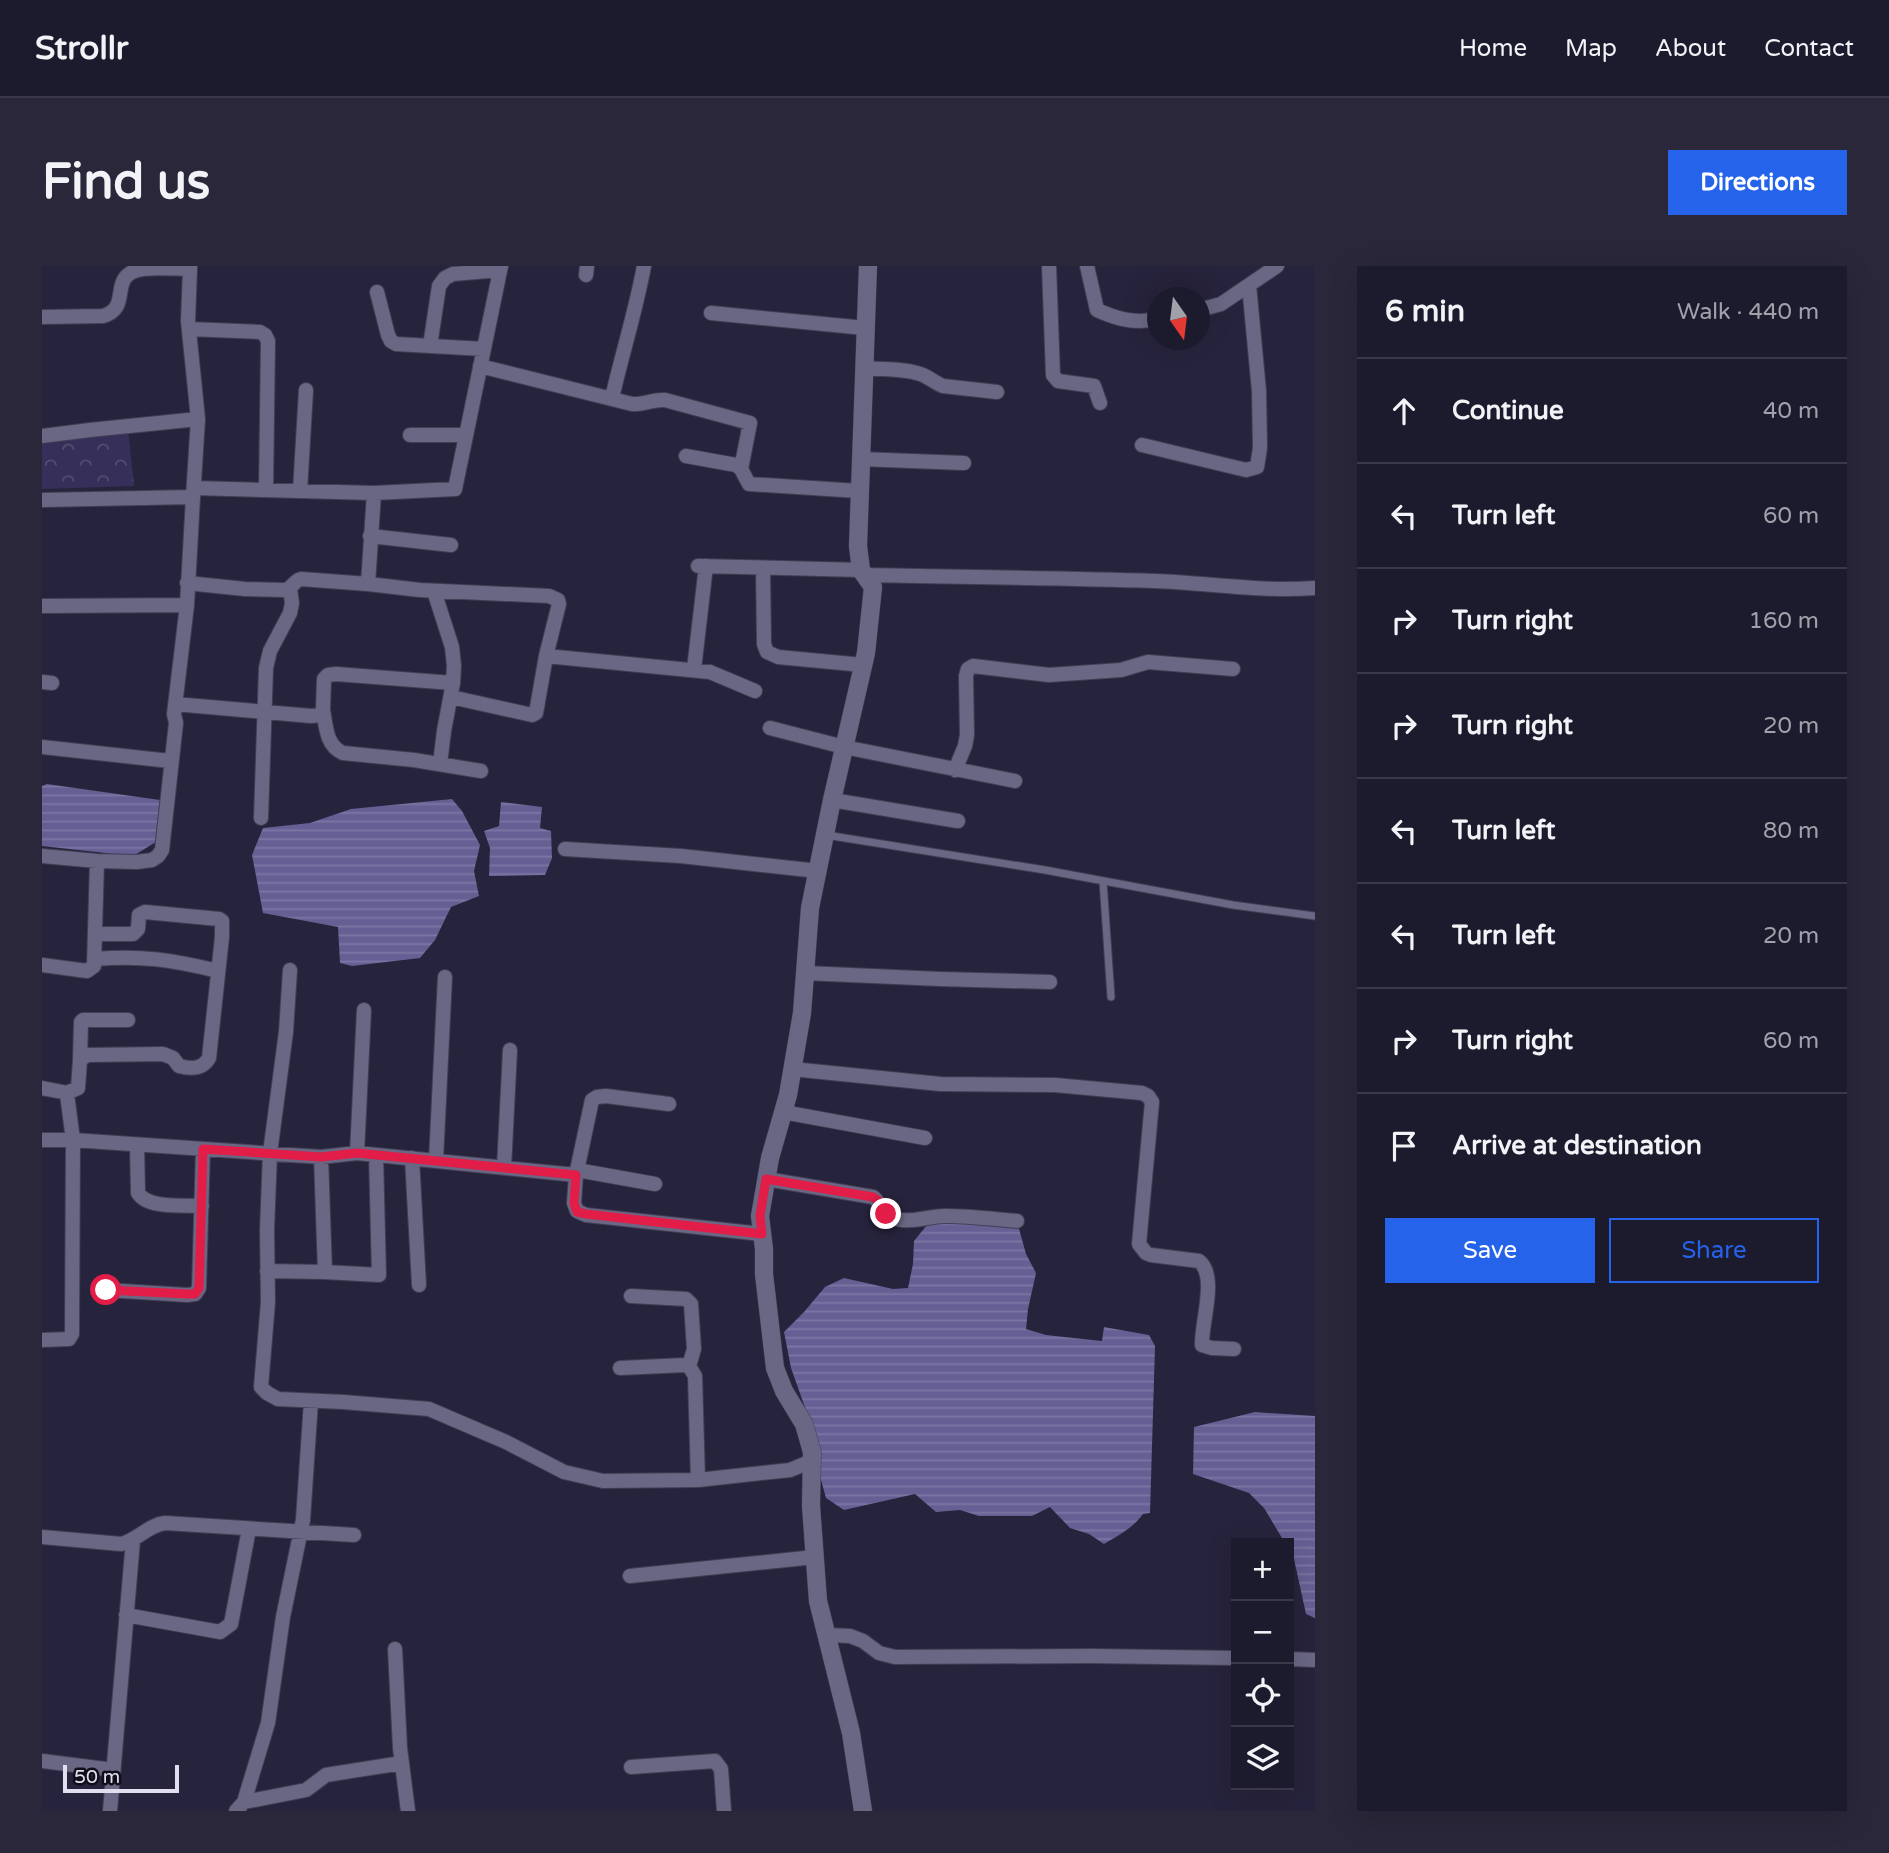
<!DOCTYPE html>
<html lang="en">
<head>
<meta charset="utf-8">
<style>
  body { margin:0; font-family:"Varela Round",sans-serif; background:#292739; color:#f1f3f6 }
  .controls { position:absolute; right:21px; bottom:21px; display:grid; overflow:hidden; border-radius:0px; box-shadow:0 7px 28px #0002 }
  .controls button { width:63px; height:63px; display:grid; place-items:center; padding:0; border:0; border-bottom:2px solid #3a3849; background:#1c1a2d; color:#f1f3f6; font:35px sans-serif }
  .compass { position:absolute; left:1105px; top:21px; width:63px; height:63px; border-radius:50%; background:#1c1a2d; box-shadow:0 7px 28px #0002; rotate:166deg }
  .scale { position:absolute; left:21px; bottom:18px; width:116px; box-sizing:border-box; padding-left:7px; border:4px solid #e0deef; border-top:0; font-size:19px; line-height:24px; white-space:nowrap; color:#e0deef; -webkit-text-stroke:5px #0f0e19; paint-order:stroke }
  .stop { position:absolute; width:21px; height:21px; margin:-16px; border:5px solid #e11d48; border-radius:50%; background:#fff }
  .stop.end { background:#e11d48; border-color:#fff; box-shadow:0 2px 7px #0008 }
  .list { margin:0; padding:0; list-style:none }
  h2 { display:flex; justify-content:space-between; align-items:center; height:91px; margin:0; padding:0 28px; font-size:30px }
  h2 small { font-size:23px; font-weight:400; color:#a0a1aa }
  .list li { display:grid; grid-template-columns:46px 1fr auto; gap:21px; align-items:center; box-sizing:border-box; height:105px; padding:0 28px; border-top:2px solid #3a3849 }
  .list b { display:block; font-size:26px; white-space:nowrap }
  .list em { font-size:23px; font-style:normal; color:#a0a1aa }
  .actions { display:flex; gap:14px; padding:21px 28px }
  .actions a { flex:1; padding:16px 0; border:2px solid #2563eb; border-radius:0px; text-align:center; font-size:24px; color:#2563eb }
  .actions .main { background:#2563eb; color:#fff }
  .icon { flex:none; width:38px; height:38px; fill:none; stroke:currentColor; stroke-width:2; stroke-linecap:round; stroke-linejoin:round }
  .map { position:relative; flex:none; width:1273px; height:1545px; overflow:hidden; border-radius:0px }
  header { display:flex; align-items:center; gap:42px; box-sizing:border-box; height:98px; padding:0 35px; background:#1c1a2d; border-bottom:2px solid #3a3849 }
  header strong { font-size:33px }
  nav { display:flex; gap:38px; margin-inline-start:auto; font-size:24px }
  .intro { display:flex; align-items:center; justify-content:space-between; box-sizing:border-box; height:168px; padding:0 42px }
  h1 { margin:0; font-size:49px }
  .button { padding:18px 32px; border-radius:0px; background:#2563eb; color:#fff; font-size:24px; font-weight:700 }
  main { display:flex; gap:42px; padding:0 42px }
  aside { flex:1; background:#1c1a2d; border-radius:0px; box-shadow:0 7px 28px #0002 }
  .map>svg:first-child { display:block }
  .forest { fill:url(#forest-crowns) }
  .water { fill:url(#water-rules) }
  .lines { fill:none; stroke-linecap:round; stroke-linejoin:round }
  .service-casing { stroke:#423e53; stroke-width:9 }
  .minor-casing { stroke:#423e53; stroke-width:16 }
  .tertiary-casing { stroke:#423e53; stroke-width:19 }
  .service { stroke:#6a6784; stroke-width:7 }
  .minor { stroke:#6a6784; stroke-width:14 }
  .tertiary { stroke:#6a6784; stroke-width:18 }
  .route { stroke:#e11d48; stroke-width:9 }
</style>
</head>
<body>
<header>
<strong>Strollr</strong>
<nav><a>Home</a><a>Map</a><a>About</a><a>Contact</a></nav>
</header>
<div class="intro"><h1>Find us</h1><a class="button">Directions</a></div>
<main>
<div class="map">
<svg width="1273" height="1545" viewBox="0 0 1273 1545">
  <defs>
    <pattern id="forest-crowns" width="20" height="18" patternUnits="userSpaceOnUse" patternTransform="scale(1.75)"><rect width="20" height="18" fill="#362f59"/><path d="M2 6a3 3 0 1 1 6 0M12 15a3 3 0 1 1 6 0" fill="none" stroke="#534d71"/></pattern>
    <pattern id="water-rules" width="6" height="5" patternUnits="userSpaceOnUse" patternTransform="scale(1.75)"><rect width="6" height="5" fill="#665f94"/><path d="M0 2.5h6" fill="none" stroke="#7c76a3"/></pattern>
  </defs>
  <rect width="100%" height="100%" fill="#26233c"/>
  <path class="forest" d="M86,163L92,220L0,223V176Z"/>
  <path class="water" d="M5,518L118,534L119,542L114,576L91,590L0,580V520Z
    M410,533L420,545L438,579L432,605L437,630L409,641L393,674L378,692L310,700L298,697L296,661L221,647L210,589L221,562L268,557L309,543Z
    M459,536L500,541L498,562L509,565L510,592L503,609L447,610L448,582L442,565L457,560Z
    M900,953L976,959L984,988L994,1007L986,1043L984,1063L1004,1069L1060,1075L1062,1061L1107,1069L1113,1080L1108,1247L1101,1248C1091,1262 1077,1269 1062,1278L1047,1268L1028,1262L1008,1241L990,1250H937L918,1244L894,1246L873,1228L802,1244L784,1232L773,1192L771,1164L749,1102L742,1066L762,1046L783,1021L802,1012L851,1023L866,1022L871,998L872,975L885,959Z
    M1213,1146L1273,1150V1352L1264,1348L1252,1293L1247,1284V1277H1243L1222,1242L1207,1227L1151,1208L1152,1161Z"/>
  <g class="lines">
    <defs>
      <path id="service" d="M784,569L1003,604L1191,639L1273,650
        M1061,615L1069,731"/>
      <path id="minor" d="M1007,0L1011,109L1016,115L1052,120L1058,137
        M1045,0L1055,44C1075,53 1093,58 1115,53
        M148,3L146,55L156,153L151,231
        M544,9L545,0
        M335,26L346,69L349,75L354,78L442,83
        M1157,44L1179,38L1235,0
        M669,47L823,62
        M0,51L61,50C89,42 68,14 93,5C104,0 134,3 148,3V0
        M147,63L218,66L223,69L226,75L224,224
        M388,80L397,20L403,12L411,8L458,4
        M438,100L590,138C602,139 611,133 623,134L708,157L699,203
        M822,102C840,104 863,102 881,109C888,112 893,117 901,120L955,126
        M570,132C580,88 594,44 602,0
        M368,169H424
        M0,170L48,164L156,153
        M1100,179L1204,204L1215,201L1218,182L1217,125L1207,19
        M644,190L694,199L699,203L707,218L817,225
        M818,193L922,197
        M152,222L332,227
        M258,225L264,124
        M0,234L151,231L145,339L132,448L134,457L120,584L116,590L110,594L95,596L55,595L0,590
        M328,270L409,279
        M656,300L819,304
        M721,302L722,378L725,386L736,391L821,399
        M823,309C920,311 1016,312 1113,315C1166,317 1220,326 1273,322
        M145,317L203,323L242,324C250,324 251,315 259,313L326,318
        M392,325L410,381L412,400L411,417L402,465L398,498
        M0,340L145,339
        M504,390L668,406L713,425
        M652,403L664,300
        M0,416L10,417
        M409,431L490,449L494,447L504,390L517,338L516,334L507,330L378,324L326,318L332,227L413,223L459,0
        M133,438L269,450L278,449L281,444L282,413L286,409L294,408L411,417
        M281,444C284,460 284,480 301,487L372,494L439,505
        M728,462L802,481L973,515
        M0,481L128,495
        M913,504L923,480L925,469L924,410L926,403L931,400L1007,409L1079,404L1106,396L1191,403
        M790,534L916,555
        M219,552L224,402L228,385L248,347L250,337L248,323
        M523,583L639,590L776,605
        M53,693C99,689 131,694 176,705
        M0,699L45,705L52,700L55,595
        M248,704L244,766L228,887L225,964L226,1036L219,1121L225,1127L236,1133L301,1136L387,1143L464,1176L522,1206L561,1215L656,1214L748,1204L770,1195
        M763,707L898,713L1008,716
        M38,794L39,756L41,754H86
        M750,803L898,818L1013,819L1100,827L1106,830L1110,836L1097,978L1104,987L1109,989L1157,995C1176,1010 1159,1057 1160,1079L1170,1082L1192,1083
        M0,822L26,827
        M741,846L883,872
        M0,874H31L279,891L315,887L534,909L532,937L535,945L544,949L720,968
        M95,879L96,927C106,943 142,939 160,940
        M315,887L322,744
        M279,891L283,1006L337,1009L334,889
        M370,892L377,1019
        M394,894L403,711
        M462,902L468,784
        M535,904L613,918
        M534,909L550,834L555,831L564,830L627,838
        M724,913L831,931C838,936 841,948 849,951C867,959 885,950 903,950C927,950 951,953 975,955
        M225,1005L283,1006
        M64,1024L145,1029L153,1028L157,1022L161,883
        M589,1030L644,1033L649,1038L652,1083L647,1100
        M0,1074L27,1073L30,1068L31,874L25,828L27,826L36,822L38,794L45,789L121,788L131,792L137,800C148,803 160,804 167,792L180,671V655L177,653L103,646L97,649L96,663L91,668H53
        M578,1102L643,1099L647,1100L653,1110L656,1214
        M0,1271L79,1278C96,1274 106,1259 123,1257L312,1269
        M588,1310L773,1291
        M84,1349L178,1366L189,1358L207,1263
        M784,1369L808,1370L821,1375L837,1387L853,1391L1048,1390L1194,1392
        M353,1383L358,1482L366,1545
        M1247,1393L1273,1394
        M0,1495L71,1504
        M589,1501L673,1495L679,1503L682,1545
        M202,1536L264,1524L284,1509L360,1497
        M68,1545L91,1274
        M194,1545L202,1536L226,1457L241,1351L261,1254L269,1135"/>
      <path id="tertiary" d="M821,1545L809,1467L776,1335L769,1240L770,1186L762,1158L742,1125L733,1102L722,1008V983L718,950L728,892L746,829L760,747L768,642L790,534L824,387L831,321L819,304L816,280L826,0"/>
    </defs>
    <use href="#service" class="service-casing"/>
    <use href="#minor" class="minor-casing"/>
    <use href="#tertiary" class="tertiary-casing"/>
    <use href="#service" class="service"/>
    <use href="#minor" class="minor"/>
    <use href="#tertiary" class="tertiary"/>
  </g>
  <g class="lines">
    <path class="route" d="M64,1024L145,1028H153L157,1022L161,883L279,891L315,887L534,909L532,937L535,946L544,948L720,968L718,950L724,913L831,931L837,935L844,948"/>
  </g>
</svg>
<div class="controls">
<button>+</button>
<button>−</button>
<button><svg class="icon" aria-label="locate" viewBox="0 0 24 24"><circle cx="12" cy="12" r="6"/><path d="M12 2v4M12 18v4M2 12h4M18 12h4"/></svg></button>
<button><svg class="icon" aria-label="layers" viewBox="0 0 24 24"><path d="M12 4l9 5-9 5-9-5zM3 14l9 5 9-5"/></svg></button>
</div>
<svg class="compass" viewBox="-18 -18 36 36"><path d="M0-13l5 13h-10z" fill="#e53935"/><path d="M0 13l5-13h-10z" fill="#a0a1aa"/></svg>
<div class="scale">50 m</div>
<div class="stop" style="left:64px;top:1024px"></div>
<div class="stop end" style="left:844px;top:948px"></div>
</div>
<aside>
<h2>6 min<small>Walk · 440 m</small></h2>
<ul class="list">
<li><svg class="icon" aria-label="ahead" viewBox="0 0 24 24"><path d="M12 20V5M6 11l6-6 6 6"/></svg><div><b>Continue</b></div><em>40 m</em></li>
<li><svg class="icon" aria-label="left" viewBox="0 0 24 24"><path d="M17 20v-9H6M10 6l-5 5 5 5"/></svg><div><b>Turn left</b></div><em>60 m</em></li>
<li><svg class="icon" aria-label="right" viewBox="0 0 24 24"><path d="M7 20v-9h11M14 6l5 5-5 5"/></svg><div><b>Turn right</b></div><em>160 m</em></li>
<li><svg class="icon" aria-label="right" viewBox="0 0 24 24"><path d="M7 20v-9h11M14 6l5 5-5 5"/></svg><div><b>Turn right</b></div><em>20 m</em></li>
<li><svg class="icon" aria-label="left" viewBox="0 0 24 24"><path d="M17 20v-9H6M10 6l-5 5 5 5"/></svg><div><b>Turn left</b></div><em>80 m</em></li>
<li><svg class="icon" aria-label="left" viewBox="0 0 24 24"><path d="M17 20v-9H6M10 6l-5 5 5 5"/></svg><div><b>Turn left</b></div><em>20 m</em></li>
<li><svg class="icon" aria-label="right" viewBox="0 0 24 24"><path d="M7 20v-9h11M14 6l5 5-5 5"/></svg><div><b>Turn right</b></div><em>60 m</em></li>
<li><svg class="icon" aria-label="arrive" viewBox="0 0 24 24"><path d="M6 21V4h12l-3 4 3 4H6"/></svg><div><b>Arrive at destination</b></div></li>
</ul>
<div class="actions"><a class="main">Save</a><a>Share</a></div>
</aside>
</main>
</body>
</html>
